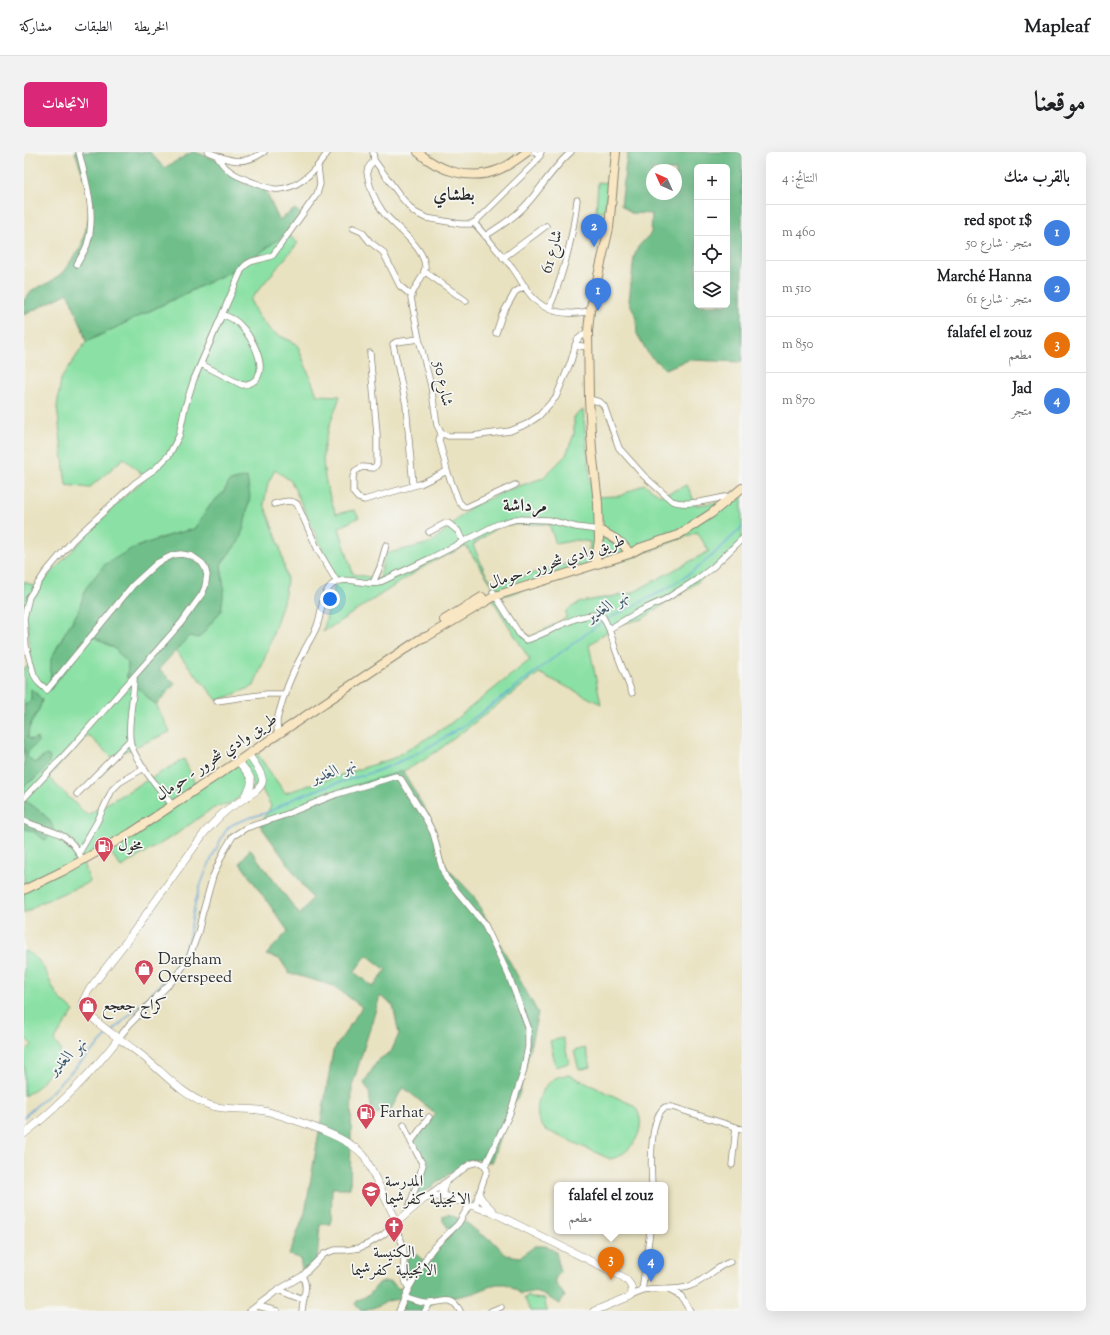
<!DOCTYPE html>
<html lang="ar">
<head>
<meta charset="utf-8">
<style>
  body { margin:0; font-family:"Sorts Mill Goudy",Amiri,serif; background:#f2f2f2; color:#202124; direction:rtl }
  .controls { position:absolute; right:12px; top:12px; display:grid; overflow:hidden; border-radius:6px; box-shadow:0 4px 16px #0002 }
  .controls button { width:36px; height:36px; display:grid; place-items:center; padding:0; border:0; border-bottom:1px solid #e0e0e0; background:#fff; color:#202124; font:20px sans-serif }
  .compass { position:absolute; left:622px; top:12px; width:36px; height:36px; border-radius:50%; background:#fff; box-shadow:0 4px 16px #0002; rotate:315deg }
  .you { position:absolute; left:306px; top:447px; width:14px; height:14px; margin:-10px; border:3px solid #fff; border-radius:50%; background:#1a73e8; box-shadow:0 0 0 6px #1a73e833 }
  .badge { display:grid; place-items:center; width:26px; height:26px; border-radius:50%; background:#db2777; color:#fff; font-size:13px; font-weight:700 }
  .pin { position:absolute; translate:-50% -33px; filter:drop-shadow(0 1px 2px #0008) }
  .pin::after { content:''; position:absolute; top:21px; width:14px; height:12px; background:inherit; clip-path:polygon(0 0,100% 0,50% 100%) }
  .popup { position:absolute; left:530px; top:1030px; width:114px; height:52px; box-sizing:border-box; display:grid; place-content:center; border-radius:6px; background:#fff; filter:drop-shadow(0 1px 3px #0005); font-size:13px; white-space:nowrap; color:#757577 }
  .popup b { font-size:15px; color:#202124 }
  .popup::after { content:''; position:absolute; left:50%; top:100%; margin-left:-8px; border:8px solid transparent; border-top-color:#fff }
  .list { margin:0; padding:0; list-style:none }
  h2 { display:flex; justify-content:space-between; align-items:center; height:52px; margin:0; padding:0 16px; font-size:17px }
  h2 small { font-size:13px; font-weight:400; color:#757577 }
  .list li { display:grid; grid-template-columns:26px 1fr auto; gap:12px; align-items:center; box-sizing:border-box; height:56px; padding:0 16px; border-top:1px solid #e0e0e0 }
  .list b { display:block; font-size:15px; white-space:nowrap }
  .list p { margin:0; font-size:13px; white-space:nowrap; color:#757577 }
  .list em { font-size:13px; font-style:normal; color:#757577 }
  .icon { flex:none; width:22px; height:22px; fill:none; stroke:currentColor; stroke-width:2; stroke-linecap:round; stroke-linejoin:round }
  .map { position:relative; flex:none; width:718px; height:1159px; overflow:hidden; direction:ltr; border-radius:6px }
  header { display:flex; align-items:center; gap:24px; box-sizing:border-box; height:56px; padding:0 20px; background:#fff; border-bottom:1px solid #e0e0e0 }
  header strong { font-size:19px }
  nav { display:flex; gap:22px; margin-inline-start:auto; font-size:14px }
  .intro { display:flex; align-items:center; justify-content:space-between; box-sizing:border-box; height:96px; padding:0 24px }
  h1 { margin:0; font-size:28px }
  .button { padding:10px 18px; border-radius:6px; background:#db2777; color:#fff; font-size:14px; font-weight:700 }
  main { display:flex; gap:24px; padding:0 24px }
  aside { flex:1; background:#fff; border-radius:6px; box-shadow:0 4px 16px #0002 }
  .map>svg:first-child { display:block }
  .green { fill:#8be1a5; stroke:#5b8668; fill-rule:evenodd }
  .forest { fill:#70bf8a; stroke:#4e755a; fill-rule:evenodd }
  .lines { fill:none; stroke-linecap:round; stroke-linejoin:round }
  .stream { stroke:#60a6d6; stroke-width:1.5 }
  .minor-casing { stroke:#8a8676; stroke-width:7 }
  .tertiary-casing { stroke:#8a8676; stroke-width:8 }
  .secondary-casing { stroke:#8a8676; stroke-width:10 }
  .minor { stroke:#fff; stroke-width:5.5 }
  .tertiary { stroke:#fff; stroke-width:7 }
  .secondary { stroke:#f9e7c3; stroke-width:8 }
  .labels { text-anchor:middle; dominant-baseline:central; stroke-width:3.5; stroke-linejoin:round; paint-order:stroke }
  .street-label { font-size:16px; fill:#2b2b2b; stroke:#f6f6f2 }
  .poi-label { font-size:16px; fill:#2b2b2b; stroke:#f6f6f2; text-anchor:start }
  .water-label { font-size:17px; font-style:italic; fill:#405c6f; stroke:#f6f6f2 }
  .quarter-label { font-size:18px; font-weight:bold; fill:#2b2b2b; stroke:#f6f6f2 }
</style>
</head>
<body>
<header>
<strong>Mapleaf</strong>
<nav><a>الخريطة</a><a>الطبقات</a><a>مشاركة</a></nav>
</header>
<div class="intro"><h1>موقعنا</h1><a class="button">الاتجاهات</a></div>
<main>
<aside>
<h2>بالقرب منك<small>النتائج: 4</small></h2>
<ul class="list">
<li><span class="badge" style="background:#3f7fe0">1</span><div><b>1$ red spot</b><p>متجر · شارع 50</p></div><em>460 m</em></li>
<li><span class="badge" style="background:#3f7fe0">2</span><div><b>Marché Hanna</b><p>متجر · شارع 61</p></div><em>510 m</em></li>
<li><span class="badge" style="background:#e8710a">3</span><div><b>falafel el zouz</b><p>مطعم</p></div><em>850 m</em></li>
<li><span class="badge" style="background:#3f7fe0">4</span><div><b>Jad</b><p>متجر</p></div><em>870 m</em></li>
</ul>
</aside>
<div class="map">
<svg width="718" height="1159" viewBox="0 0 718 1159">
  <rect width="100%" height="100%" fill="#f6f6f2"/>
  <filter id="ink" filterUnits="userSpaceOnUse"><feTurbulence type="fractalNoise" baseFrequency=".025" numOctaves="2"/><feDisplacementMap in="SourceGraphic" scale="8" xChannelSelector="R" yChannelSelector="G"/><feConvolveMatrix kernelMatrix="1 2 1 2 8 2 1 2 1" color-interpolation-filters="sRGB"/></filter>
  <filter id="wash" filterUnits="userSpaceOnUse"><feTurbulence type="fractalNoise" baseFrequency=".012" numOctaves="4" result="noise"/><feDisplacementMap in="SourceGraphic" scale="16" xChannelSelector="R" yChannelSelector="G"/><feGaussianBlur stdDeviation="0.9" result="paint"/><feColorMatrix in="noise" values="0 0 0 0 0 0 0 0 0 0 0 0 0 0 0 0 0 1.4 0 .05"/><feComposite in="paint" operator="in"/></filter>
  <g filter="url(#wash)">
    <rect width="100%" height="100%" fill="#e9e2c1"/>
    <path class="green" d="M574,30L584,31L581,60H572Z
      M262,81L274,91L226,148L234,164L248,180L273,192L293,243L316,244C311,260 299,287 299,304C299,324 305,344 312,362L330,358L335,365L315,376L329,422L356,427L360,402L407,391L447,355L481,339L519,326L542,303L550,282V265L559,258L568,345L596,344L620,332L637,344L663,333L672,353L709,349L718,341V390L675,429L618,467L592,473L565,493L577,552L515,521L416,597L397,610L379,619L303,642L236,673L247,654L235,632L204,653L194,654L183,660L151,683L97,715L85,698L60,711L66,730L16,751L0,762V676L10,680L21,688L28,681L27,671L17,660L0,648V634L10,627L20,618L18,605L14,609L10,611L3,604L4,600L14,590L4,586C2,571 17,561 18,547L11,540L8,542L7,547L0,555V517L6,512L4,471L0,472V429L13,436L93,351L122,326L100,306L65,336L42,333L33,255L37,227L62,190L222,112ZM251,318L267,329L312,427L299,480L404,412L442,394L469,434L468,447L506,508L423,574L370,606L261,641L232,600L172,634L160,607L63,663L24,625L64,583L87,605L146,580L132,553L103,526L104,511L90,496L68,484L27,507L42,479L54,460L62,436L107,397L146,383L170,377L188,351L199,341L206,329L215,389L197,412L200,438L165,484L151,498L194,549L230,534L244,497L260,447L263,428L256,395L240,352L244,331ZM525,372L532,392L552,388L566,390L564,404L555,409L530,415L470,433L461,420L449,393L476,373ZM673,380L685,399L608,441L556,450L542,459V466L509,484L499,485L475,445L607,406Z
      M0,799C20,805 22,825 32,841C36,848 44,853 50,859L30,889L37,898L35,908L14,935L0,944V901L8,893L0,885Z
      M539,886L545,911L532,915L526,889Z
      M561,896L567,915L555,918L550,899Z
      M545,923L609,953C611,955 613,958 614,960C623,979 605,1004 586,1007L522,978C506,965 514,937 530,927C534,924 540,923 545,923Z
      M505,1144L507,1146L521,1147L522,1156L524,1159H507L500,1146Z"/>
    <path class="forest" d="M51,0H126L140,16L168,0H171L199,10L221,32L240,35L255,68L271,57L277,62L262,81L222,112L62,190L58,175L44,141L0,163V148L8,138L26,130L39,120L57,95L69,51Z
      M604,0H718V210L665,208L641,217L625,203L613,182L612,165L605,149L610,105L614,95L627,81L628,62L607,61L597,53C600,35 600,17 604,0ZM673,15H703V153H673ZM628,18H652V42H628Z
      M223,325L226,344L220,375L215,389L197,412L200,438L197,459L175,486L165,484L135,517L151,532L132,553L103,526L104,511L90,496L68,484L26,538L27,507L42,479L54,460L62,436L80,413L107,397L146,383L170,377L188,351L199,341L206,329Z
      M7,537L18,547C17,561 2,571 4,586L8,588L13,586L14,590L4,600L3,604L10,611L14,609L22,603L26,605C24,620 10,626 0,634V555L7,547Z
      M379,619L408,670L422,715L449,743L514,861L495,943L486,957L467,1011L455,1008H444L394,1045L393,1040L401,1014L388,991L412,962L379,935L366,959L348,963L345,939L340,931L354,908L367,900L375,882L369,853L356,844L328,934L326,1036H308L307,1072H296L293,1109L279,1124L276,1106L265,1103L281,1061L309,899L338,855L310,834L265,821L256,807L242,803L264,779L216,711L226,697L276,763L288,746L236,673L303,642ZM343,803L362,818L349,835L330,820Z
      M0,648C8,653 30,667 29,678C28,682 24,685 21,688L10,680L0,676Z
      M424,1062L442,1070L456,1082L469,1089L482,1103L496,1105L511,1094H522L532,1100L536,1120L531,1127L532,1132L541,1144L536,1152C520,1144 516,1137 497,1142L485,1133L481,1132H472L450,1141L427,1146H417L412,1147L401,1159H378L379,1152L377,1148C362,1145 351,1159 337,1159L331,1152L334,1148L345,1143L355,1131L360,1130H365L370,1132L374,1136L378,1137L383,1116V1106L392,1102L403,1112L407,1110C410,1098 421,1090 427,1080L419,1069V1064Z"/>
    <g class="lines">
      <path class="stream" d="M89,879C112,855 141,834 157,805C167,787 167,767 172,748C177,730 184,713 192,697C196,690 199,681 205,675C214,668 233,664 244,660C252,657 259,652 267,648C277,643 288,640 298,636C320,628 342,624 363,615C443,583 505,520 576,472C600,456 626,447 650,432C675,417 697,396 718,375
        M0,965L25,942L84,883"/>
    </g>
  </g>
  <g filter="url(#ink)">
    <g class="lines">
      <defs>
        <path id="minor" d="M184,0C205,9 219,14 240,0
          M349,0L350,8L377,45L390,60L402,66L437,72H447L452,69L510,12L514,6L517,0
          M510,0L516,4
          M193,4C200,18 212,24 226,29C234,32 242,36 250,37C274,39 292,18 304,0
          M350,8L344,16L343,20C345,34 351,49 359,60C370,74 402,96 401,116C400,126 389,135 387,146L395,187L407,234L413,273L417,281L424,284H448L486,279L503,272L515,264L532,245L547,209L553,188L564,179
          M450,71C463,85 475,101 488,115C494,123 499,133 505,141C520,161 543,164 566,159
          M329,76L338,80L346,90L359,100L376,134L388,144
          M461,84C474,76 488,67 499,56C516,39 528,16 547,0
          M479,106L522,74
          M53,112C56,106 61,99 63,93C73,62 62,30 55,0
          M400,119L442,149
          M525,157C539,123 549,85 553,48
          M472,181L478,163L491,140L501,134
          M551,193L564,195
          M346,201L353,282V312L350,316L338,315L331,319L329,325V340L334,346L340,348L396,332L423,319L415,288L417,281
          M177,212L218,233C252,230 230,187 217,174C212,168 206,165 199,163
          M565,247L576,250L580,254L595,296L620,324L648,349C664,355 689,347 706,344
          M423,319L435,350L440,355H443L491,333
          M389,333L382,253L369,192L372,190L395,187
          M250,352C258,350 267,347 273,352L294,398L313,430
          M405,380L420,372L424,371L434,379L439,390
          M349,431L356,415L362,393
          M469,440L496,483L502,488C521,484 561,455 579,465L585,477L592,499L608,541
          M585,477L618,458L640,448L672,428L689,415L718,387
          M110,526C110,546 104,567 106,587C107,606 137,638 149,654
          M193,549L243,542H262
          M254,582C253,576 252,570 254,564C259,545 269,519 279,501C283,492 289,484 293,474C298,461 297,441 309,432C322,423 339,433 354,431L405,407L472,373L492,367L525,368L552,375L575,378
          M53,642L106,588
          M0,646L47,596L157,471L178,442L181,435L183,423L181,416L178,411L168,404L157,402L149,403L133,411L109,433L23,538L15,531L10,523L2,494L0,466L5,445L21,421L49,388L111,331L131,317L145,303L155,284L161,255L170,227L218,117C225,106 238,109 249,103L293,42L296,32L294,15
          M0,669C24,680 42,677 56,703
          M55,701L73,670L88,638L96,630L120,616
          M94,887L105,873L151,826L165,806L174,781L178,763L189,724L200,699L209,684L222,676L258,664L313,642L372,624L377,627C387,644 401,663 409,681C414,696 415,712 422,726L461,773L484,822L504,875V895L499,921L486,961L461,1014
          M380,973L387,990
          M708,1013L712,975
          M628,1033C627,1015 625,966 641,955H648L718,977
          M402,1045L446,1012L454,1010L459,1012L463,1018L451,1054
          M383,1061L399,1013L387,990L405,965
          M369,1074C373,1080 377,1086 379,1094C382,1107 376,1124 385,1136
          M254,1138L279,1148
          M645,1138L657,1144L666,1159
          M618,1139L626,1079
          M607,1144C611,1142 615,1140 619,1139C634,1135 651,1140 666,1134C681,1129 691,1115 706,1110
          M382,1146C389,1148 398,1152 406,1151C420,1151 427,1142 436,1159
          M234,1154L253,1159
          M226,1159L254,1138L278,1124L300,1102L311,1098H322L335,1096L344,1092L359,1083L373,1070
          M278,1159C279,1147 285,1134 278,1124
          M375,1159L385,1136L404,1103L410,1095L434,1072L446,1052
          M401,1159L406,1151
          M467,1159L477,1155"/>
        <path id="tertiary" d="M224,602C228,608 241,624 238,631C237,634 234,637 232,639L204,657L196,664L181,680L105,786L64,839L58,851L60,857C74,874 94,885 112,899C136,916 156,943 185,953C203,960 225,954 245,960C270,968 325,984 341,1005L373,1070L401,1046L411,1044L424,1045L472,1062L599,1125C605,1130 610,1135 607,1144L570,1159
          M214,609C224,622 234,628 221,643
          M0,982C35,954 67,922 94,887
          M420,1032L418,1040L421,1044
          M455,1043L458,1048L469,1059"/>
        <path id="secondary" d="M394,0C415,19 446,29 474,18C485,14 494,6 503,0
          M575,378C585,383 602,391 605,402
          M572,408L575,388L574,351L568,298L565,247L564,179L566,159L585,76L592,0
          M420,468L458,445
          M0,738L39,719L107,681L396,487L404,484L471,444L605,402L616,396L654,383L665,376L688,361L718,336"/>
      </defs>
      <use href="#minor" class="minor-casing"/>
      <use href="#tertiary" class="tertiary-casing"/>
      <use href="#secondary" class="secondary-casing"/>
      <use href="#minor" class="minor"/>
      <use href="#tertiary" class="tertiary"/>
      <use href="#secondary" class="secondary"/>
    </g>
  </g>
  <defs>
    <symbol id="fuel-pin" viewBox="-11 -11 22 30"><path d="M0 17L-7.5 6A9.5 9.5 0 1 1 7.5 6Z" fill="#d1495b" stroke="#f6f6f2"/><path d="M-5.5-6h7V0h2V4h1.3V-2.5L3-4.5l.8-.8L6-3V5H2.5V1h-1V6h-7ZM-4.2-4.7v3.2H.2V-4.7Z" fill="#fff"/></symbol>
    <symbol id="shop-pin" viewBox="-11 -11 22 30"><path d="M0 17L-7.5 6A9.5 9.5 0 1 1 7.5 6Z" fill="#d1495b" stroke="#f6f6f2"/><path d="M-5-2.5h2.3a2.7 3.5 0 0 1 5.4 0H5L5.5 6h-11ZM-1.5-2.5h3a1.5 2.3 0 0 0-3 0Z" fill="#fff"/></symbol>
    <symbol id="school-pin" viewBox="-11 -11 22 30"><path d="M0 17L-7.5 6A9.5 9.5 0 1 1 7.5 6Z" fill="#d1495b" stroke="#f6f6f2"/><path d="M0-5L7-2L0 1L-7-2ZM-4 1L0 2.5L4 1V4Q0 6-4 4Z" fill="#fff"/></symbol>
    <symbol id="church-pin" viewBox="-11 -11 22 30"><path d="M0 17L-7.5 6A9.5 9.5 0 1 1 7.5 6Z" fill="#d1495b" stroke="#f6f6f2"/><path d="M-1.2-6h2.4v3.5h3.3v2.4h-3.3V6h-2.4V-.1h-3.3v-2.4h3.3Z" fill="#fff"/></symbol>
  </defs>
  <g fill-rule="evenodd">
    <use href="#fuel-pin" x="69" y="683" width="22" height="30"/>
    <use href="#shop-pin" x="109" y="806" width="22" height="30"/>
    <use href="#shop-pin" x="53" y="843" width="22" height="30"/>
    <use href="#fuel-pin" x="331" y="950" width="22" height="30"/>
    <use href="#school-pin" x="336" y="1028" width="22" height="30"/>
    <use href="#church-pin" x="359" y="1063" width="22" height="30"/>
  </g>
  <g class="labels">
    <g class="street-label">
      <text transform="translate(529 100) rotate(-75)">شارع 61</text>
      <text transform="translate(418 232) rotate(79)">شارع 50</text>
      <text transform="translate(533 411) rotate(-18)">طريق وادي شحرور - حومال</text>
      <text transform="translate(193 606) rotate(-34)">طريق وادي شحرور - حومال</text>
    </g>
    <g class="poi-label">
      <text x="94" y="694">مخول</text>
      <text x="134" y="808">Dargham<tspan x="134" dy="18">Overspeed</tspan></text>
      <text x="78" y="854">كراج جعجع</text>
      <text x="356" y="961">Farhat</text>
      <text x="361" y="1030">المدرسة<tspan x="361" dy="18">الانجيلية كفرشيما</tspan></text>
      <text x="370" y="1101" text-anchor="middle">الكنيسة<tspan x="370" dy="18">الانجيلية كفرشيما</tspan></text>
    </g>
    <g class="water-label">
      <text transform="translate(584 455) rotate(-31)">نهر الغدير</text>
      <text transform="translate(310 620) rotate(-19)">نهر الغدير</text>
      <text transform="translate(44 905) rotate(-44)">نهر الغدير</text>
    </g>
    <g class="quarter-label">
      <text x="430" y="44">بطشاي</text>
      <text x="501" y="355">مرداشة</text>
    </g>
  </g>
</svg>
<div class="controls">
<button>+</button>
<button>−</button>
<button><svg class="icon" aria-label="locate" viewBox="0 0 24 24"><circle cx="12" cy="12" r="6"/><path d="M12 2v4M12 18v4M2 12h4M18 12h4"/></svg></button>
<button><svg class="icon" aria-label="layers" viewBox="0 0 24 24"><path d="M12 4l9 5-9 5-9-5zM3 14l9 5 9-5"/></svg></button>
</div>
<svg class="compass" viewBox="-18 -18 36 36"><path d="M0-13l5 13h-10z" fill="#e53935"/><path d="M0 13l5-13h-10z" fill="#757577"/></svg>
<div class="you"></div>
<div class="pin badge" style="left:574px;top:159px;background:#3f7fe0">1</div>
<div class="pin badge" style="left:570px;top:95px;background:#3f7fe0">2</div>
<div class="pin badge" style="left:587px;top:1128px;background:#e8710a">3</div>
<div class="popup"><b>falafel el zouz</b>مطعم</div>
<div class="pin badge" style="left:627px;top:1130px;background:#3f7fe0">4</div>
</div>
</main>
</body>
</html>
